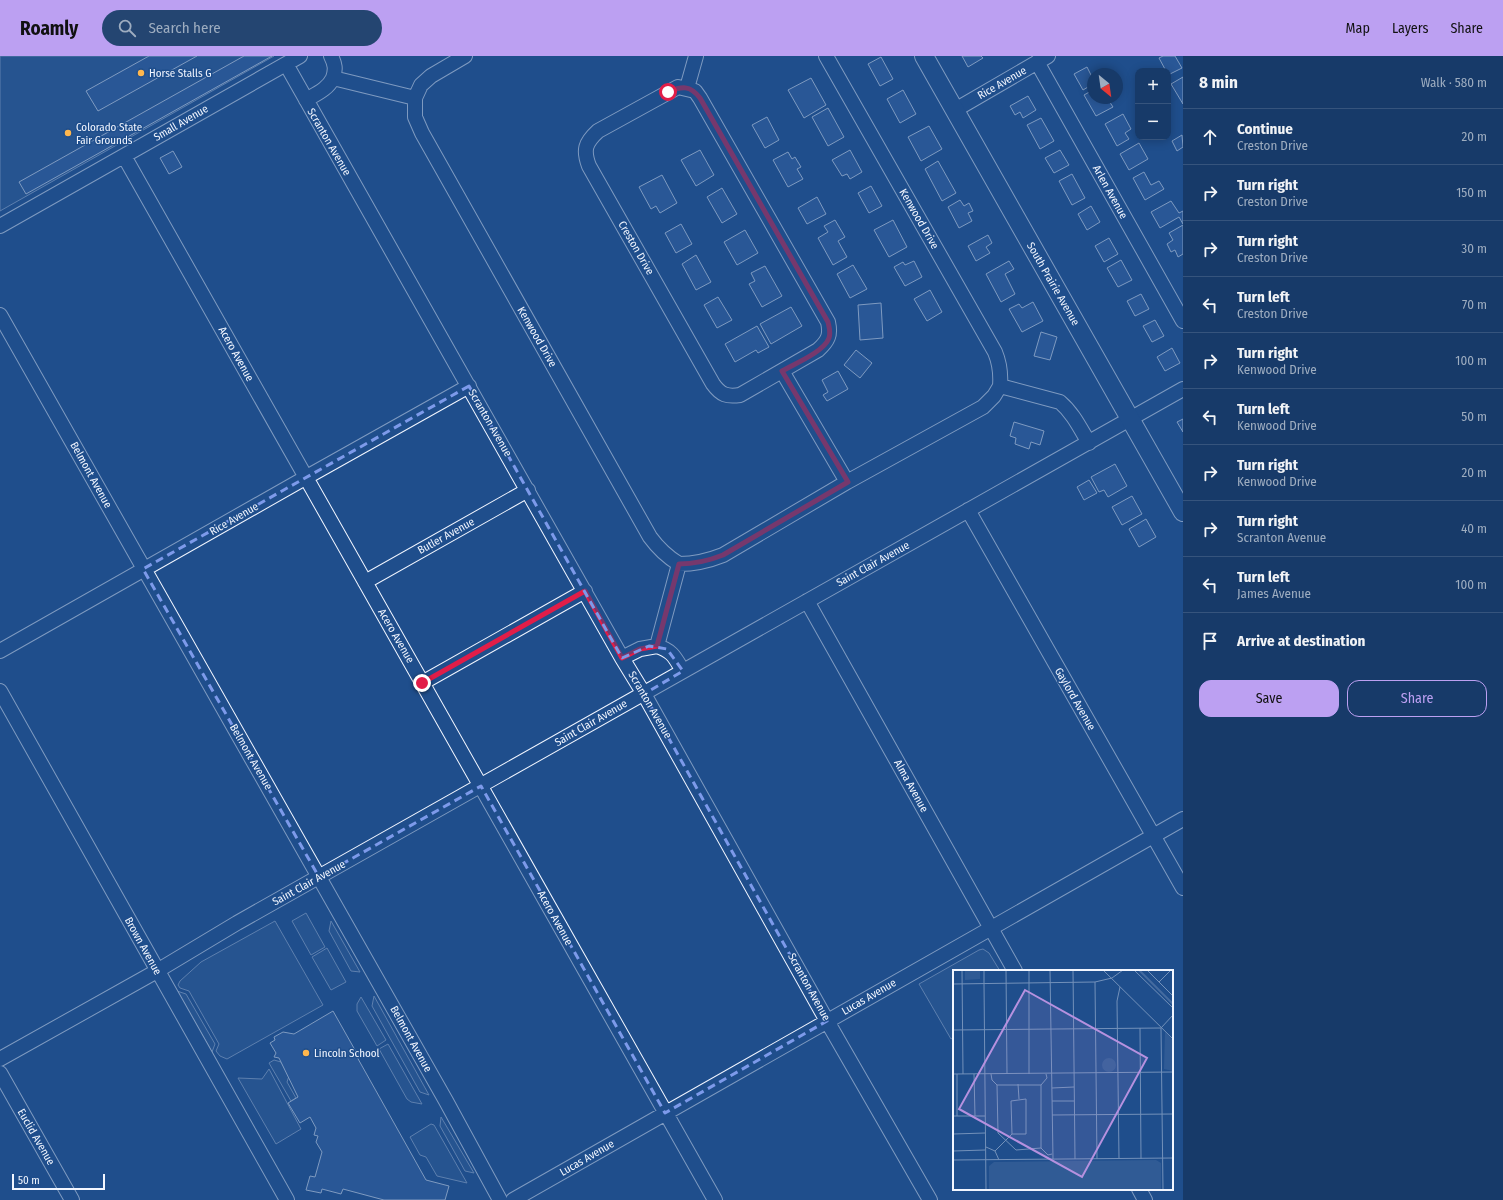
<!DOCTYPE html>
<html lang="en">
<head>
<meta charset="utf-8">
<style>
  body { margin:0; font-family:"Fira Sans Condensed",sans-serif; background:#244571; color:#f1f3f6 }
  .controls { position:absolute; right:12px; top:12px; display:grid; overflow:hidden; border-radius:8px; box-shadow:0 2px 10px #0003 }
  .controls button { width:36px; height:36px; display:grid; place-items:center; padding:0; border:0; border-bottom:1px solid #36547d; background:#173a69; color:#f1f3f6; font:20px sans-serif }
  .compass { position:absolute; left:1087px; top:12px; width:36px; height:36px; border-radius:50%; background:#173a69; box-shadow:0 2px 10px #0003; rotate:151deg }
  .scale { position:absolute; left:12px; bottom:10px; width:93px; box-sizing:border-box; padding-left:4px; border:2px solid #f2f6ff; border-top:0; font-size:11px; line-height:14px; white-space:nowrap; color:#f2f6ff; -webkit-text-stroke:3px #1f4e8c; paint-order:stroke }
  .stop { position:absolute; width:12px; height:12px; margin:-9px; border:3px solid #e11d48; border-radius:50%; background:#fff }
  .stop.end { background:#e11d48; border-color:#fff; box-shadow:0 1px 4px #0008 }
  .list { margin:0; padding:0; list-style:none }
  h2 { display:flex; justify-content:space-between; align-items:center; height:52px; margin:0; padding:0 16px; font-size:17px }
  h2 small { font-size:13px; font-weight:400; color:#9eadc0 }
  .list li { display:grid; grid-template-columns:26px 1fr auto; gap:12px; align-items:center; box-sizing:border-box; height:56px; padding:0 16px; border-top:1px solid #36547d }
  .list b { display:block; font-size:15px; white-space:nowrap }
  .list p { margin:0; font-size:13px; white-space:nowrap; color:#9eadc0 }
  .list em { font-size:13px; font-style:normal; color:#9eadc0 }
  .actions { display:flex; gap:8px; padding:12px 16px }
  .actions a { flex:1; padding:9px 0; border:1px solid #bca0f2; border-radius:12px; text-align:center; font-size:14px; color:#bca0f2 }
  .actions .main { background:#bca0f2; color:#111 }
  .icon { flex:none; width:22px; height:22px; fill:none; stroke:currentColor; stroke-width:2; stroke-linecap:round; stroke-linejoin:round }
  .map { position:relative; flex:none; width:1183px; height:1144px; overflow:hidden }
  header { display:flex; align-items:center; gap:24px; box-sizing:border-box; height:56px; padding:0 20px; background:#bca0f2; color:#111 }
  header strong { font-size:19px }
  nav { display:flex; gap:22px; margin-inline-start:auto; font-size:14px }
  .search { width:280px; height:36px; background:#244571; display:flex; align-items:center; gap:10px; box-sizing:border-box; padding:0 14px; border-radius:22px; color:#9eadc0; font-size:15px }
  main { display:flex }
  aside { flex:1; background:#173a69 }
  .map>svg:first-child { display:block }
  .built { fill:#305b95; stroke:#a8bbd7 }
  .building { fill:#3563a3; stroke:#f2f6ff }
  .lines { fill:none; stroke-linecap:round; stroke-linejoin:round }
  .minor-casing { stroke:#f2f6ff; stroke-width:16 }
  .major-casing { stroke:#f2f6ff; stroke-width:20 }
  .minor { stroke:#1f4e8c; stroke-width:14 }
  .major { stroke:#1f4e8c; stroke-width:18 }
  .route { stroke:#e11d48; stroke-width:5 }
  .marked { fill:none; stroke:#7d9aea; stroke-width:3; stroke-dasharray:8 5; stroke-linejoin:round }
  .poi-dot { fill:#ffb74d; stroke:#1f4e8c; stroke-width:1.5 }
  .labels { text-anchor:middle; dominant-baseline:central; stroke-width:3; stroke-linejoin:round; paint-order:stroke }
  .poi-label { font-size:11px; fill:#f2f6ff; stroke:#1f4e8c; text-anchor:start }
  .street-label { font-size:11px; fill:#f2f6ff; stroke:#1f4e8c }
  .inset-river { fill:none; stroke:#446ba0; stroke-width:2 }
  .inset-road { fill:none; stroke:#7391ba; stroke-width:1 }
  .view { fill:#b691df; fill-opacity:0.15; stroke:#b691df; stroke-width:2 }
  .inset-edge { fill:none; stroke:#f2f6ff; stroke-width:2 }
</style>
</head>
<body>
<header>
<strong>Roamly</strong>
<div class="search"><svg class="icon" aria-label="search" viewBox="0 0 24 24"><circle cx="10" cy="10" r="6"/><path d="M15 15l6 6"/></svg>Search here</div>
<nav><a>Map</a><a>Layers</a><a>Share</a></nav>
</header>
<main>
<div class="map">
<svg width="1183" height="1144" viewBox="0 0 1183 1144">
  <rect width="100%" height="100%" fill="#1f4e8c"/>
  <path class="built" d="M0,0H274L0,155Z
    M306,857L325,891L311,899L292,865Z
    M275,865L323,949L227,1003L220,1000L216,995L219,988L189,935L180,932L178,929L180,925L201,906Z
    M331,865L360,916L351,915L329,875Z
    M327,892L346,926L331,934L312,901Z
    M983,893L989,897L1000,915H954V981L951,983L919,928L979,894Z
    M177,935L186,938L215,988L212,996Z
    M374,940L429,1039L420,1036L372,950Z
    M361,941L386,984L377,990L357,955V948Z
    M388,988L422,1048L411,1046L407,1043L379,993Z
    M274,1004L281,1006L289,1020L287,1026L296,1042L291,1045L269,1007Z
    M269,1013L301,1073L276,1088L238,1022L262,1023Z
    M441,1061L474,1117L465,1115L440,1070Z
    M431,1068L434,1069L467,1127L437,1120L426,1101L420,1099L410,1081Z"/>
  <path class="building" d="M149,0H197L98,55L86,35Z
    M244,0H272L26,138L19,126Z
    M962,0H981L983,2L968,11Z
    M1163,0H1175L1182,12L1168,19V15H1166L1159,2Z
    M881,1L893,23L880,30L868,8Z
    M1087,11L1093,23V28L1083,34L1074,18Z
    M1183,21V48L1171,28Z
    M811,22L826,49L804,62L788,34Z
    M903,34L916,58L900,67L887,43Z
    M1093,34V42H1107L1113,51L1096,60L1084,39Z
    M1028,40L1036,54L1023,62L1020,56L1015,59L1010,50Z
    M828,52L844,81L828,90L812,61Z
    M1123,58L1131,73L1125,77L1129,83L1117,90L1105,68Z
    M767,61L779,84L765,92L752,69Z
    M1041,62L1054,85L1040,93L1027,69Z
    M929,70L942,93L921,105L908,81Z
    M1182,79L1183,91L1177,95L1172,85Z
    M1139,87L1148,103L1129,114L1120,98Z
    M700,94L714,119L696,130L681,104Z
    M850,94L862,116L850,123L847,118L842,120L832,104Z
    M1060,94L1069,109L1054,117L1045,102Z
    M173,95L182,111L169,118L160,102Z
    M788,96L792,103L795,101L801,111L797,113L803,123L788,131L773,104Z
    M938,105L956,137L942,145L925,113Z
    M1144,116L1151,129L1159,125L1164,133L1145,144L1133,122Z
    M1072,118L1085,142L1072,149L1059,125Z
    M662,119L677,147L660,157L656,150L651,153L639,131Z
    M871,130L882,150L869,157L858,137Z
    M722,132L737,158L722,167L707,141Z
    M817,141L826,158L807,168L798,152Z
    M960,144L964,150L969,147L973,155L968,157L972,165L959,172L948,151Z
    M1171,145L1179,157L1183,155V168L1179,161L1160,172L1151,156Z
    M1091,150L1100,166L1087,174L1078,158Z
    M835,164L845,181L838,185L847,201L833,209L818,182L828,176L824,170Z
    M893,164L907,191L889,201L874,174Z
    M681,168L692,188L676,197L665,177Z
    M1183,169V198L1178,201L1175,194L1171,196L1167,188L1173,184L1169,177Z
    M745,174L758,197L737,209L724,186Z
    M988,179L992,187L986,191L990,197L976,205L968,190Z
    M1109,182L1118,198L1104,206L1095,190Z
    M696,199L711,226L696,234L682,208Z
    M1121,204L1132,224L1118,231L1107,212Z
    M914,205L922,221L905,230L894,211L903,206L905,209Z
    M1009,205L1014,213L1005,218L1015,238L1001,246L986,218Z
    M853,209L867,233L850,242L837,218Z
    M765,210L782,240L762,251L749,228L755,225L751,217Z
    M930,234L942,256L927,265L914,243Z
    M1141,238L1149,253L1135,260L1127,245Z
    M718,241L732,264L717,272L704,249Z
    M1033,246L1043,265L1022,276L1009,253L1019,248L1022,252Z
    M881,247L883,282L860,284L858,249Z
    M791,251L802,270L771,288L760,268Z
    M1155,264L1164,280L1152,286L1143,270Z
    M757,270L769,291L758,297L756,294L735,306L725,288Z
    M1041,276L1057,281L1050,304L1034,300Z
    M1172,292L1180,307L1165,315L1157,301Z
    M856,294L872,307L860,322L844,309Z
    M838,315L848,333L827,345L823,339L828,336L822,324Z
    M1183,363V376L1177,366Z
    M1014,366L1044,375L1040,389L1031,386L1029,393L1015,388L1016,382L1010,380Z
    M1115,408L1127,430L1108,441L1104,434L1099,436L1091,421Z
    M1089,424L1097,437L1084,444L1077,431Z
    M1132,440L1142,458L1122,469L1112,451Z
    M1146,463L1156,481L1139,491L1129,473Z
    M333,955L355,994L359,998L357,1001L426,1124L449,1130L445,1144H384L343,1133L341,1138L322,1133L321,1137L306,1134L310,1120L315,1121L322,1096L316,1086L318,1080L314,1079L316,1072L310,1061L300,1067L288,1047L298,1041L279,1002L274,1001L276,997L270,987L275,984L274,981L283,976L294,978Z"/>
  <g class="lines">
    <defs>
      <path id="minor" d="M331,0C335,8 336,13 333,22
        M826,0L995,296C1000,308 1001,317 1000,330L1060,346C1073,357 1080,372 1089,387
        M1037,6L1183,265
        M286,8L622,602L644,638L827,965L930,1144
        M678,31L695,35L700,42L828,266C831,279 828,285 818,294L740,339C727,341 721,339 713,328L589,110C583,94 585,87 598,75Z
        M687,32L696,0
        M415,42V61L422,77L650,481C658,492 666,500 679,508L657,590C673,595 675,602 683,615
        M306,44C316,38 328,33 333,22L415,42L421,29L431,20L465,0
        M955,54L1048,0
        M124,100L715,1144
        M0,170L300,0
        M0,259L446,1045L500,1144
        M782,315L847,426
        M968,454L1183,832
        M679,508C695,508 708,505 723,499L847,426L983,351L994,340L1000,330
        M365,526L528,434
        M807,545L1015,915
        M0,595L305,422L469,330
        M622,602L640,593L657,590
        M422,627L585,535
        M0,635L287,1144
        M0,1003L157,915L237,867L1183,333
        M0,1017L72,1144
        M1139,1133L1145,1144
        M513,1144L1183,763"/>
      <path id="major" d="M924,0L1183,456"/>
    </defs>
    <use href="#minor" class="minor-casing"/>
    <use href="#major" class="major-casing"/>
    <use href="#minor" class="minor"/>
    <use href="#major" class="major"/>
  </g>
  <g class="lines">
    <path class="route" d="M422,627L585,535L622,602L640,593L657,590L679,508C695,508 708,505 723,499L848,426L782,315C794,308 824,296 829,282C831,276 829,271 828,266L700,42C690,29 682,30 668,36"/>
  </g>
  <path d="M0 0H1183V1144H0ZM469,330L622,602L649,590L667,593L683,615L644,638L827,965L665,1057L481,730L319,821L143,513Z" fill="#1f4e8c" fill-opacity=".55" fill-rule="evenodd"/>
  <path class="marked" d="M469,330L622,602L649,590L667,593L683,615L644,638L827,965L665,1057L481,730L319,821L143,513Z"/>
  <g class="poi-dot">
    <circle cx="141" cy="17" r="4"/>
    <circle cx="68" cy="77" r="4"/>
    <circle cx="306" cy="997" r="4"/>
  </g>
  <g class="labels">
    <g class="poi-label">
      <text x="149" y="17">Horse Stalls G</text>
      <text x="76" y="71">Colorado State<tspan x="76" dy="13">Fair Grounds</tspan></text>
      <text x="314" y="997">Lincoln School</text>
    </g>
    <g class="street-label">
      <text transform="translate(1002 27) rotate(-30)">Rice Avenue</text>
      <text transform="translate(181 67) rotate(-30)">Small Avenue</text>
      <text transform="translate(329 86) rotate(60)">Scranton Avenue</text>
      <text transform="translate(1110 136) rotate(61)">Arlen Avenue</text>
      <text transform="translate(919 163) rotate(60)">Kenwood Drive</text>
      <text transform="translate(636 192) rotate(60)">Creston Drive</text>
      <text transform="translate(1053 228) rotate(60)">South Prairie Avenue</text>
      <text transform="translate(537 281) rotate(60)">Kenwood Drive</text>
      <text transform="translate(236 298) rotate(61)">Acero Avenue</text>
      <text transform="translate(490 367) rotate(60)">Scranton Avenue</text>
      <text transform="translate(91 419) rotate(61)">Belmont Avenue</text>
      <text transform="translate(234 463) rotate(-30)">Rice Avenue</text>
      <text transform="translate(446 480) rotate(-29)">Butler Avenue</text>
      <text transform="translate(873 508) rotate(-29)">Saint Clair Avenue</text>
      <text transform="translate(396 580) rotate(60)">Acero Avenue</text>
      <text transform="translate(1075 643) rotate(60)">Gaylord Avenue</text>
      <text transform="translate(650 649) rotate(60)">Scranton Avenue</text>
      <text transform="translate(591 667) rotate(-30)">Saint Clair Avenue</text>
      <text transform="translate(251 701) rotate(60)">Belmont Avenue</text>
      <text transform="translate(911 730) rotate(61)">Alma Avenue</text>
      <text transform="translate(309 827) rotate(-29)">Saint Clair Avenue</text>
      <text transform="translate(555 862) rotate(61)">Acero Avenue</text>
      <text transform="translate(143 890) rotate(61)">Brown Avenue</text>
      <text transform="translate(809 931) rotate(61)">Scranton Avenue</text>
      <text transform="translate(869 941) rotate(-30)">Lucas Avenue</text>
      <text transform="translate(411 983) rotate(61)">Belmont Avenue</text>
      <text transform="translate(36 1081) rotate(60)">Euclid Avenue</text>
      <text transform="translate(587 1102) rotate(-30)">Lucas Avenue</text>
    </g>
  </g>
  <g transform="translate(953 914)">
    <rect width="220" height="220" fill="#1f4e8c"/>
    <path d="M12,1H27V9L12,10ZM212,62L220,70V101L211,99ZM149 95a7 7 0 1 1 14 0a7 7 0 1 1-14 0ZM203,190L208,193V220H36V196L41,192Z" fill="#305b95"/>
    <path class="inset-river" d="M186,0L220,34"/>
    <path class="inset-road" d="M9,0L10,104M53,0L54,104M76,0V104M97,0L100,189M120,0L122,189M150,0L220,69M181,0L220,38M194,0L220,26M142,12L144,189M206,12L218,0M31,13V0M31,13L33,220M0,14L142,12L159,8L170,0M187,58L188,189M208,58L210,220M208,58L220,45M0,60L208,58M0,104L220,102M4,104V146M21,104L22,146M38,104L39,110L44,115L45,163L63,180L88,178L95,185L99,184M65,114L66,129M44,115H88M99,118L121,117M99,131H121M99,145L220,144M0,146H32M0,164L32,163M33,177L42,181L46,190M88,178V115L94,108L93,104M0,181L32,180M42,181L59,164H73V129L58,131L59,164M166,189L164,31L167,17M0,190L220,188"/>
    <path class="view" d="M72,20L194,88L129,207L6,139Z"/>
    <rect width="220" height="220" class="inset-edge"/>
  </g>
</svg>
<div class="controls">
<button>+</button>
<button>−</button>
</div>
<svg class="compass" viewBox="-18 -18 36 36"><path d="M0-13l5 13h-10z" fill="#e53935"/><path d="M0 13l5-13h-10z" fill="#9eadc0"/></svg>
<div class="scale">50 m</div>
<div class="stop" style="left:668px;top:36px"></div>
<div class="stop end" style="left:422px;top:627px"></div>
</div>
<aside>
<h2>8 min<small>Walk · 580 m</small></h2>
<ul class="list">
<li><svg class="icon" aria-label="ahead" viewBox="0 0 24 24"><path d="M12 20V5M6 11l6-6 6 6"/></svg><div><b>Continue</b><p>Creston Drive</p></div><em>20 m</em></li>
<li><svg class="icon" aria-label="right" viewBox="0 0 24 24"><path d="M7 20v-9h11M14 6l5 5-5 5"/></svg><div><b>Turn right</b><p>Creston Drive</p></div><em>150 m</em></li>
<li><svg class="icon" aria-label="right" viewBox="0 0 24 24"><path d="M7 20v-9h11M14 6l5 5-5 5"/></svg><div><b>Turn right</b><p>Creston Drive</p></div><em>30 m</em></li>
<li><svg class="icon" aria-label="left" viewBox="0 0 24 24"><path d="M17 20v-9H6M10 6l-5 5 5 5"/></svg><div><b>Turn left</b><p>Creston Drive</p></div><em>70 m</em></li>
<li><svg class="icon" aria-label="right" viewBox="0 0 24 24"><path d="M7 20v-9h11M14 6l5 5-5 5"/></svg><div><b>Turn right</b><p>Kenwood Drive</p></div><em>100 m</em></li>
<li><svg class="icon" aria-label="left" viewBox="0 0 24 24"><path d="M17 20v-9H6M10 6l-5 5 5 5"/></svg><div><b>Turn left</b><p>Kenwood Drive</p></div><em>50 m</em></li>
<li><svg class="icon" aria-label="right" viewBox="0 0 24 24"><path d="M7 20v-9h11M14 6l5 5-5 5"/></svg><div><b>Turn right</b><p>Kenwood Drive</p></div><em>20 m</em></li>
<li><svg class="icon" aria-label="right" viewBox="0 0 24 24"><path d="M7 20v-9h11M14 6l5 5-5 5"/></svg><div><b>Turn right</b><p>Scranton Avenue</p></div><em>40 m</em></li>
<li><svg class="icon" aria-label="left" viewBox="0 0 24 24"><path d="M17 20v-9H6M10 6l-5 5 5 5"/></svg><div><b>Turn left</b><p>James Avenue</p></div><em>100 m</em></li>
<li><svg class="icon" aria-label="arrive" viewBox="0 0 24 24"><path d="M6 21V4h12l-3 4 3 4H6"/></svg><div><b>Arrive at destination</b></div></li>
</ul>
<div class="actions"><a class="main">Save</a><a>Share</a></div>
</aside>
</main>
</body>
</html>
